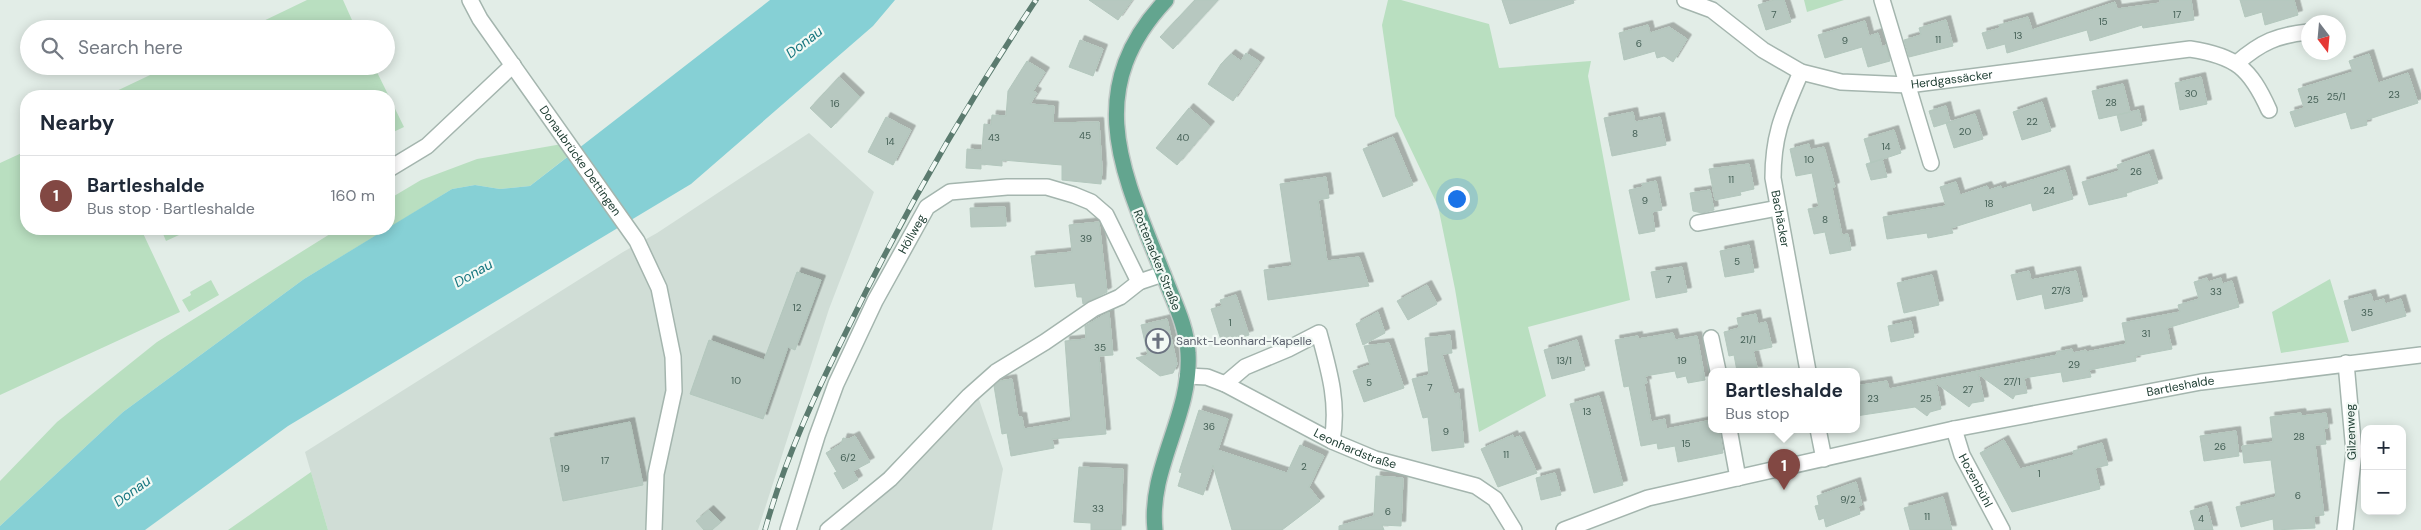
<!DOCTYPE html>
<html lang="en">
<head>
<meta charset="utf-8">
<style>
  body { margin:0; font-family:"DM Sans",sans-serif; background:#f6f6f7; color:#1f2937 }
  .controls { position:absolute; right:15px; bottom:15px; display:grid; overflow:hidden; border-radius:10px; box-shadow:0 2px 12px #0003 }
  .controls button { width:45px; height:45px; display:grid; place-items:center; padding:0; border:0; border-bottom:1px solid #e0e1e3; background:#fff; color:#1f2937; font:25px sans-serif }
  .compass { position:absolute; left:2301px; top:15px; width:45px; height:45px; border-radius:50%; background:#fff; box-shadow:0 2px 12px #0003; rotate:164deg }
  .you { position:absolute; left:1456px; top:198px; width:18px; height:18px; margin:-12px; border:4px solid #fff; border-radius:50%; background:#1a73e8; box-shadow:0 0 0 8px #1a73e833 }
  .badge { display:grid; place-items:center; width:32px; height:32px; border-radius:50%; background:#824843; color:#fff; font-size:16px; font-weight:700 }
  .pin { position:absolute; translate:-50% -41px; filter:drop-shadow(0 1px 2px #0008) }
  .pin::after { content:''; position:absolute; top:26px; width:18px; height:15px; background:inherit; clip-path:polygon(0 0,100% 0,50% 100%) }
  .popup { position:absolute; left:1708px; top:368px; width:152px; height:65px; box-sizing:border-box; display:grid; place-content:center; border-radius:10px; background:#fff; filter:drop-shadow(0 1px 4px #0005); font-size:16px; white-space:nowrap; color:#747a83 }
  .popup b { font-size:19px; color:#1f2937 }
  .popup::after { content:''; position:absolute; left:50%; top:100%; margin-left:-10px; border:10px solid transparent; border-top-color:#fff }
  .list { margin:0; padding:0; list-style:none }
  h2 { display:flex; justify-content:space-between; align-items:center; height:65px; margin:0; padding:0 20px; font-size:21px }
  h2 small { font-size:16px; font-weight:400; color:#747a83 }
  .list li { display:grid; grid-template-columns:32px 1fr auto; gap:15px; align-items:center; box-sizing:border-box; height:80px; padding:0 20px; border-top:1px solid #e0e1e3 }
  .list b { display:block; font-size:19px; white-space:nowrap }
  .list p { margin:0; font-size:16px; white-space:nowrap; color:#747a83 }
  .list em { font-size:16px; font-style:normal; color:#747a83 }
  .icon { flex:none; width:28px; height:28px; fill:none; stroke:currentColor; stroke-width:2; stroke-linecap:round; stroke-linejoin:round }
  .map { position:relative; flex:none; width:2421px; height:530px; overflow:hidden }
  .search { position:absolute; background:#fff; box-shadow:0 2px 12px #0003; left:20px; top:20px; width:375px; height:55px; display:flex; align-items:center; gap:12px; box-sizing:border-box; padding:0 18px; border-radius:28px; color:#747a83; font-size:19px }
  .panel { position:absolute; background:#fff; box-shadow:0 2px 12px #0003; left:20px; top:90px; width:375px; height:145px; border-radius:20px }
  .map>svg:first-child { display:block }
  .built { fill:#d0ddd6 }
  .green { fill:#b9dfc0 }
  .water { fill:#86d0d5 }
  .building { fill:#b7c8c0; stroke:#b3c7bd; filter:url(#shadow) }
  .lines { fill:none; stroke-linecap:round; stroke-linejoin:round }
  .minor-casing { stroke:#a4b5ae; stroke-width:18 }
  .major-casing { stroke:#c1c9c6; stroke-width:18 }
  .minor { stroke:#fff; stroke-width:15 }
  .major { stroke:#63a58f; stroke-width:15 }
  .rail-casing { stroke:#5b7b6f; stroke-width:5.5 }
  .rail { stroke:#f2f9f5; stroke-width:4; stroke-dasharray:11; stroke-linecap:butt }
  .labels { text-anchor:middle; dominant-baseline:central; stroke-width:4.5; stroke-linejoin:round; paint-order:stroke }
  .number-label { font-size:10px; fill:#466157 }
  .street-label { font-size:12px; fill:#203f34; stroke:#f2f9f5 }
  .worship-label { font-size:12px; fill:#5b616d; stroke:#f2f9f5; text-anchor:start }
  .water-label { font-size:14px; font-style:italic; fill:#16767f; stroke:#f2f9f5 }
</style>
</head>
<body>
<div class="map">
<svg width="2421" height="530" viewBox="0 0 2421 530">
  <defs>
    <filter id="shadow"><feDropShadow dx="4.5" dy="-4.5" stdDeviation="0" flood-color="#0004"/></filter>
  </defs>
  <rect width="100%" height="100%" fill="#e2ede7"/>
  <path class="built" d="M809,133L874,192L829,309L758,530H328L305,452L623,252L657,233Z
    M973,382L1003,469L992,530H818L882,474Z"/>
  <path class="green" d="M307,0H343L356,29H247Z
    M1388,0H1401L1489,24L1499,68L1591,61L1588,76L1630,300L1528,327L1546,396L1479,432L1455,289L1438,206L1395,116L1382,25Z
    M1804,0H1844L1807,12Z
    M169,66H374L404,127L389,134V96H106Z
    M562,144L571,154L530,186L500,189L475,185L452,189L389,228V199L421,180L477,159Z
    M26,151V229H141L180,312L0,395V163Z
    M161,229H192L166,241Z
    M338,229H387L304,279L123,412L0,526V481L57,422L157,342Z
    M2330,279L2349,342L2281,353L2272,312Z
    M211,280L219,295L189,312L182,300L191,295L190,292Z
    M311,472L328,530H228Z"/>
  <path class="water" d="M770,0H895L873,26L691,184L288,426L145,530H0V526L123,412L304,279L452,189L475,185L500,189L530,186Z"/>
  <path class="building" d="M1089,0H1132L1118,20Z
    M1195,0H1218L1173,49L1160,37Z
    M1502,0H1573L1574,3L1510,24Z
    M1774,0H1784L1791,22L1766,30L1758,5Z
    M2160,0H2191L2194,20L2143,28L2142,25L2090,41L2087,30L2007,53L2005,44L1987,49L1982,33L2000,28L1999,25L2028,17L2032,30L2115,2L2117,9L2160,3Z
    M2240,0H2294L2298,15L2265,25L2262,12L2245,17Z
    M1946,20L1953,46L1909,57L1904,40L1921,35L1919,28Z
    M1865,21L1869,36L1878,33L1882,47L1886,45L1890,61L1868,67L1862,47L1825,58L1818,35Z
    M1648,25L1650,33L1669,27L1687,39L1673,62L1664,56L1657,58L1655,51L1624,60L1619,33Z
    M1080,40L1103,49L1093,76L1069,67Z
    M1246,53L1260,62L1233,101L1208,84L1221,64L1231,54L1241,61Z
    M2369,54L2378,83L2408,73L2418,103L2366,120L2367,125L2351,129L2346,112L2295,127L2290,112L2304,108L2298,89L2353,72L2349,61Z
    M1027,61L1045,72L1033,91L1037,93L1030,104L1054,106L1053,123L1099,122L1102,168L1101,184L1062,180V165L1002,160V166L981,164V169L966,168L967,149L982,150L984,124L991,125L992,115L1006,116L1008,91Z
    M839,77L860,97L831,128L810,108Z
    M2201,77L2207,104L2180,110L2175,83Z
    M2123,84L2130,112L2099,119L2092,91Z
    M2042,102L2051,131L2022,140L2013,112Z
    M1946,106L1950,122L1934,127L1929,111Z
    M1189,108L1210,126L1177,165L1156,148Z
    M2139,110L2142,125L2121,131L2117,115Z
    M1633,112L1635,122L1660,117L1666,145L1612,156L1604,118Z
    M1975,114L1983,139L1954,148L1946,123Z
    M886,117L911,130L893,165L868,152Z
    M1894,130L1901,153L1871,163L1864,139Z
    M1393,137L1413,185L1383,197L1363,149Z
    M1809,144L1810,150L1824,147L1835,187L1832,188L1842,235L1848,234L1851,250L1830,254L1825,232L1814,234L1808,209L1819,207L1812,173L1796,176L1790,149Z
    M2149,154L2158,183L2126,193L2127,196L2089,205L2082,182L2119,171L2117,165Z
    M1882,159L1887,177L1871,180L1866,164Z
    M1749,164L1754,189L1740,192L1741,195L1715,200L1709,169Z
    M2065,170L2073,199L2033,211L2031,203L1951,228L1953,233L1928,238L1927,233L1887,239L1883,217L1946,206L1940,187L1956,182L1960,195L1987,186L1989,190L2001,186L2002,189Z
    M1326,177L1329,198L1318,200L1327,261L1359,257L1369,286L1268,300L1264,270L1292,266L1280,184Z
    M1656,181L1662,210L1652,212L1655,231L1639,234L1629,190L1643,187L1642,184Z
    M1710,190L1714,210L1702,213L1693,211L1690,193Z
    M1005,207L1006,226L971,227L970,208Z
    M1099,222L1107,292L1083,304L1082,297H1077L1075,283L1035,287L1031,256L1072,252L1069,225Z
    M1749,245L1754,272L1725,277L1720,251Z
    M1682,267L1687,292L1656,298L1651,272Z
    M2029,271L2031,280L2076,271L2083,301L2045,309L2042,294L2017,300L2011,275Z
    M797,272L821,280L795,350L788,347L763,419L690,394L709,340L764,360Z
    M1932,275L1939,305L1904,313L1897,283Z
    M2207,278L2208,282L2221,278L2222,284L2232,281L2239,307L2167,328L2172,349L2135,356L2136,361L2089,370L2091,377L2063,382L2061,372L2024,378L2027,393L2015,395L2013,399L1978,374L1984,401L1972,403L1969,407L1936,383L1941,409L1930,412L1927,416L1915,407L1856,416V386L1887,381L1889,389L2057,355V352L2072,349L2073,353L2086,350V352L2126,344L2122,323L2180,312L2178,305L2199,299L2194,282Z
    M1427,285L1437,304L1408,320L1397,301Z
    M2371,294L2373,302L2384,299L2385,304L2401,299L2406,316L2352,331L2344,301Z
    M1236,295L1249,335L1222,343L1211,309L1222,306L1220,300Z
    M1109,312L1113,355L1099,356L1106,434L1052,439L1054,448L1011,456L1007,433L1002,434L994,386L1000,381L1012,379L1018,417H1022L1024,429L1071,421L1065,341L1086,339L1085,326Z
    M1378,312L1385,333L1363,345L1356,324Z
    M1756,314L1758,324L1766,322L1772,347L1753,351L1758,371H1737L1734,355L1729,356L1724,332L1739,328L1737,318Z
    M1167,319L1177,364L1173,373L1160,376L1136,358L1148,355L1141,325Z
    M1911,321L1914,337L1891,342L1888,326Z
    M1673,333L1675,340L1697,336L1705,380L1688,383L1686,376L1677,378L1675,371L1645,376L1647,383H1644L1651,422L1665,419L1666,429L1712,420V429H1719L1723,453L1678,462L1675,446L1658,449L1657,443L1641,446L1629,386L1624,387L1615,340L1638,336V339Z
    M1450,335L1452,353L1442,354L1454,394L1459,393L1464,447L1432,451L1428,417L1423,418L1412,379L1429,375L1425,338Z
    M1577,340L1585,370L1552,379L1544,350Z
    M1389,343L1404,388L1364,402L1353,371L1370,365L1364,346Z
    M1599,396L1623,485L1594,493L1570,404Z
    M1199,410L1228,419L1218,450L1287,473L1300,445L1324,456L1309,487L1320,501L1282,530H1232L1213,465L1203,495L1178,486L1182,473L1179,472Z
    M2301,413L2302,416L2326,413L2328,428H2324L2326,444L2315,445L2324,515L2314,516L2315,528L2274,530L2273,519L2241,527L2236,507L2276,497L2271,460L2244,463L2242,446L2273,442L2270,417Z
    M630,422L643,485L563,501L550,438Z
    M2236,431L2239,456L2204,461L2200,436Z
    M1513,435L1514,438L1520,436L1537,473L1498,487L1481,449Z
    M855,436L870,462L853,471L858,480L843,489L834,473L837,472L826,453L841,444L843,438L849,439Z
    M2004,440L2020,469L2074,455L2073,451L2102,443L2108,465L2095,468L2100,489L2012,512L1980,453Z
    M1079,467L1123,469L1121,530H1091V523L1074,522Z
    M1555,473L1561,495L1541,500L1536,478Z
    M1376,476L1403,478L1401,526L1382,525L1384,530H1339V526L1374,516Z
    M1856,482L1862,505L1858,506L1860,514L1826,527L1824,518L1819,520L1815,506L1819,505L1817,496Z
    M1943,497L1952,530H1910L1904,508Z
    M2207,506L2213,530H2195L2190,511Z
    M709,510L721,522L712,530H704L696,521Z"/>
  <g class="lines">
    <defs>
      <g id="minor">
        <path id="s1" d="M470,0L480,19L637,241L659,288L673,357L674,391L656,474L654,530"/>
        <path id="s2" d="M1685,0L1712,10L1763,50L1801,72L1841,82L1908,85L2190,49C2236,56 2250,68 2269,110"/>
        <path d="M1882,0L1931,163"/>
        <path d="M2237,63C2261,42 2278,35 2308,32"/>
        <path id="s3" d="M1801,72C1784,112 1773,133 1773,178L1808,371"/>
        <path d="M389,169L427,146L513,65"/>
        <path d="M1698,223L1778,208"/>
        <path d="M1711,338L1718,371"/>
        <path id="s4" d="M1187,376L1207,377L1225,384L1332,441L1375,459L1476,486L1495,499L1514,530"/>
        <path d="M1225,384L1245,367L1288,349L1319,333C1329,370 1339,403 1332,441"/>
        <path d="M1729,429L1738,478"/>
        <path d="M1818,429L1824,459"/>
        <path id="s5" d="M1954,429L1962,455L2002,530"/>
        <path id="s6" d="M788,530L817,436L836,384L875,301L927,207L950,192L1007,187H1047L1074,195L1091,202L1106,215L1139,282L1163,274"/>
        <path d="M828,530L890,479L969,396L996,372L1045,342L1093,309L1120,297L1139,282"/>
        <path id="s7" d="M1564,530L1648,498L1954,429L2201,382L2421,355"/>
        <path d="M2345,530L2354,452L2346,363"/>
      </g>
      <path id="major" d="M1155,530C1148,468 1192,415 1188,353C1187,328 1175,304 1166,281C1126,179 1078,94 1166,0"/>
    </defs>
    <use href="#minor" class="minor-casing"/>
    <use href="#major" class="major-casing"/>
    <use href="#minor" class="minor"/>
    <use href="#major" class="major"/>
    <defs>
      <path id="rail" d="M765,530C785,458 815,395 848,328C903,214 966,105 1036,0"/>
    </defs>
    <use href="#rail" class="rail-casing"/>
    <use href="#rail" class="rail"/>
  </g>
  <defs>
    <symbol id="church-ring" viewBox="-11 -11 22 22"><circle r="9.5" fill="#f2f9f5" stroke="#6b7280" stroke-width="1.5"/><path d="M-1.2-6h2.4v3.5h3.3v2.4h-3.3V6h-2.4V-.1h-3.3v-2.4h3.3Z" fill="#6b7280"/></symbol>
  </defs>
  <g fill-rule="evenodd">
    <use href="#church-ring" x="1144" y="327" width="28" height="28"/>
  </g>
  <g class="labels">
    <g class="number-label">
      <text x="1774" y="14">7</text>
      <text x="2177" y="14">17</text>
      <text x="2103" y="21">15</text>
      <text x="2018" y="35">13</text>
      <text x="1938" y="39">11</text>
      <text x="1845" y="40">9</text>
      <text x="1639" y="43">6</text>
      <text x="2191" y="93">30</text>
      <text x="2394" y="94">23</text>
      <text x="2336" y="96">25/1</text>
      <text x="2313" y="99">25</text>
      <text x="2111" y="102">28</text>
      <text x="835" y="103">16</text>
      <text x="2032" y="121">22</text>
      <text x="1965" y="131">20</text>
      <text x="1635" y="133">8</text>
      <text x="1085" y="135">45</text>
      <text x="994" y="137">43</text>
      <text x="1183" y="137">40</text>
      <text x="890" y="141">14</text>
      <text x="1886" y="146">14</text>
      <text x="1809" y="159">10</text>
      <text x="2136" y="171">26</text>
      <text x="1731" y="179">11</text>
      <text x="2049" y="190">24</text>
      <text x="1645" y="200">9</text>
      <text x="1989" y="203">18</text>
      <text x="1825" y="219">8</text>
      <text x="1086" y="238">39</text>
      <text x="1737" y="261">5</text>
      <text x="1669" y="279">7</text>
      <text x="2061" y="290">27/3</text>
      <text x="2216" y="291">33</text>
      <text x="797" y="307">12</text>
      <text x="2367" y="312">35</text>
      <text x="1230" y="322">1</text>
      <text x="2146" y="333">31</text>
      <text x="1748" y="339">21/1</text>
      <text x="1100" y="347">35</text>
      <text x="1564" y="360">13/1</text>
      <text x="1682" y="360">19</text>
      <text x="2074" y="364">29</text>
      <text x="736" y="380">10</text>
      <text x="2012" y="381">27/1</text>
      <text x="1369" y="382">5</text>
      <text x="1430" y="387">7</text>
      <text x="1968" y="389">27</text>
      <text x="1873" y="398">23</text>
      <text x="1926" y="398">25</text>
      <text x="1587" y="411">13</text>
      <text x="1209" y="426">36</text>
      <text x="1446" y="431">9</text>
      <text x="2299" y="436">28</text>
      <text x="1686" y="443">15</text>
      <text x="2220" y="446">26</text>
      <text x="1506" y="454">11</text>
      <text x="848" y="457">6/2</text>
      <text x="605" y="460">17</text>
      <text x="1304" y="466">2</text>
      <text x="565" y="468">19</text>
      <text x="2039" y="473">1</text>
      <text x="2298" y="495">6</text>
      <text x="1848" y="499">9/2</text>
      <text x="1098" y="508">33</text>
      <text x="1388" y="511">6</text>
      <text x="1927" y="516">11</text>
      <text x="2201" y="518">4</text>
    </g>
    <g class="street-label">
      <text stroke="none"><textPath href="#s2" startOffset="290">Herdgassäcker</textPath></text>
      <text stroke="none"><textPath href="#s1" startOffset="195">Donaubrücke Dettingen</textPath></text>
      <text stroke="none"><textPath href="#s3" startOffset="152">Bachäcker</textPath></text>
      <text stroke="none"><textPath href="#s6" startOffset="322">Höllweg</textPath></text>
      <text transform="translate(1157 260) rotate(68)">Rottenacker Straße</text>
      <text stroke="none"><textPath href="#s7" startOffset="634">Bartleshalde</textPath></text>
      <text transform="translate(2351 432) rotate(-92)">Gilzenweg</text>
      <text stroke="none"><textPath href="#s4" startOffset="185">Leonhardstraße</textPath></text>
      <text stroke="none"><textPath href="#s5" startOffset="56">Hozenbühl</textPath></text>
    </g>
    <g class="worship-label">
      <text x="1176" y="341">Sankt-Leonhard-Kapelle</text>
    </g>
    <g class="water-label">
      <text transform="translate(804 42) rotate(-38)">Donau</text>
      <text transform="translate(473 273) rotate(-30)">Donau</text>
      <text transform="translate(132 491) rotate(-36)">Donau</text>
    </g>
  </g>
</svg>
<div class="controls">
<button>+</button>
<button>−</button>
</div>
<svg class="compass" viewBox="-18 -18 36 36"><path d="M0-13l5 13h-10z" fill="#e53935"/><path d="M0 13l5-13h-10z" fill="#747a83"/></svg>
<div class="you"></div>
<div class="pin badge" style="left:1784px;top:490px">1</div>
<div class="popup"><b>Bartleshalde</b>Bus stop</div>
<div class="search"><svg class="icon" aria-label="search" viewBox="0 0 24 24"><circle cx="10" cy="10" r="6"/><path d="M15 15l6 6"/></svg>Search here</div>
<section class="panel">
<h2>Nearby<small></small></h2>
<ul class="list">
<li><span class="badge">1</span><div><b>Bartleshalde</b><p>Bus stop · Bartleshalde</p></div><em>160 m</em></li>
</ul>
</section>
</div>
</body>
</html>
